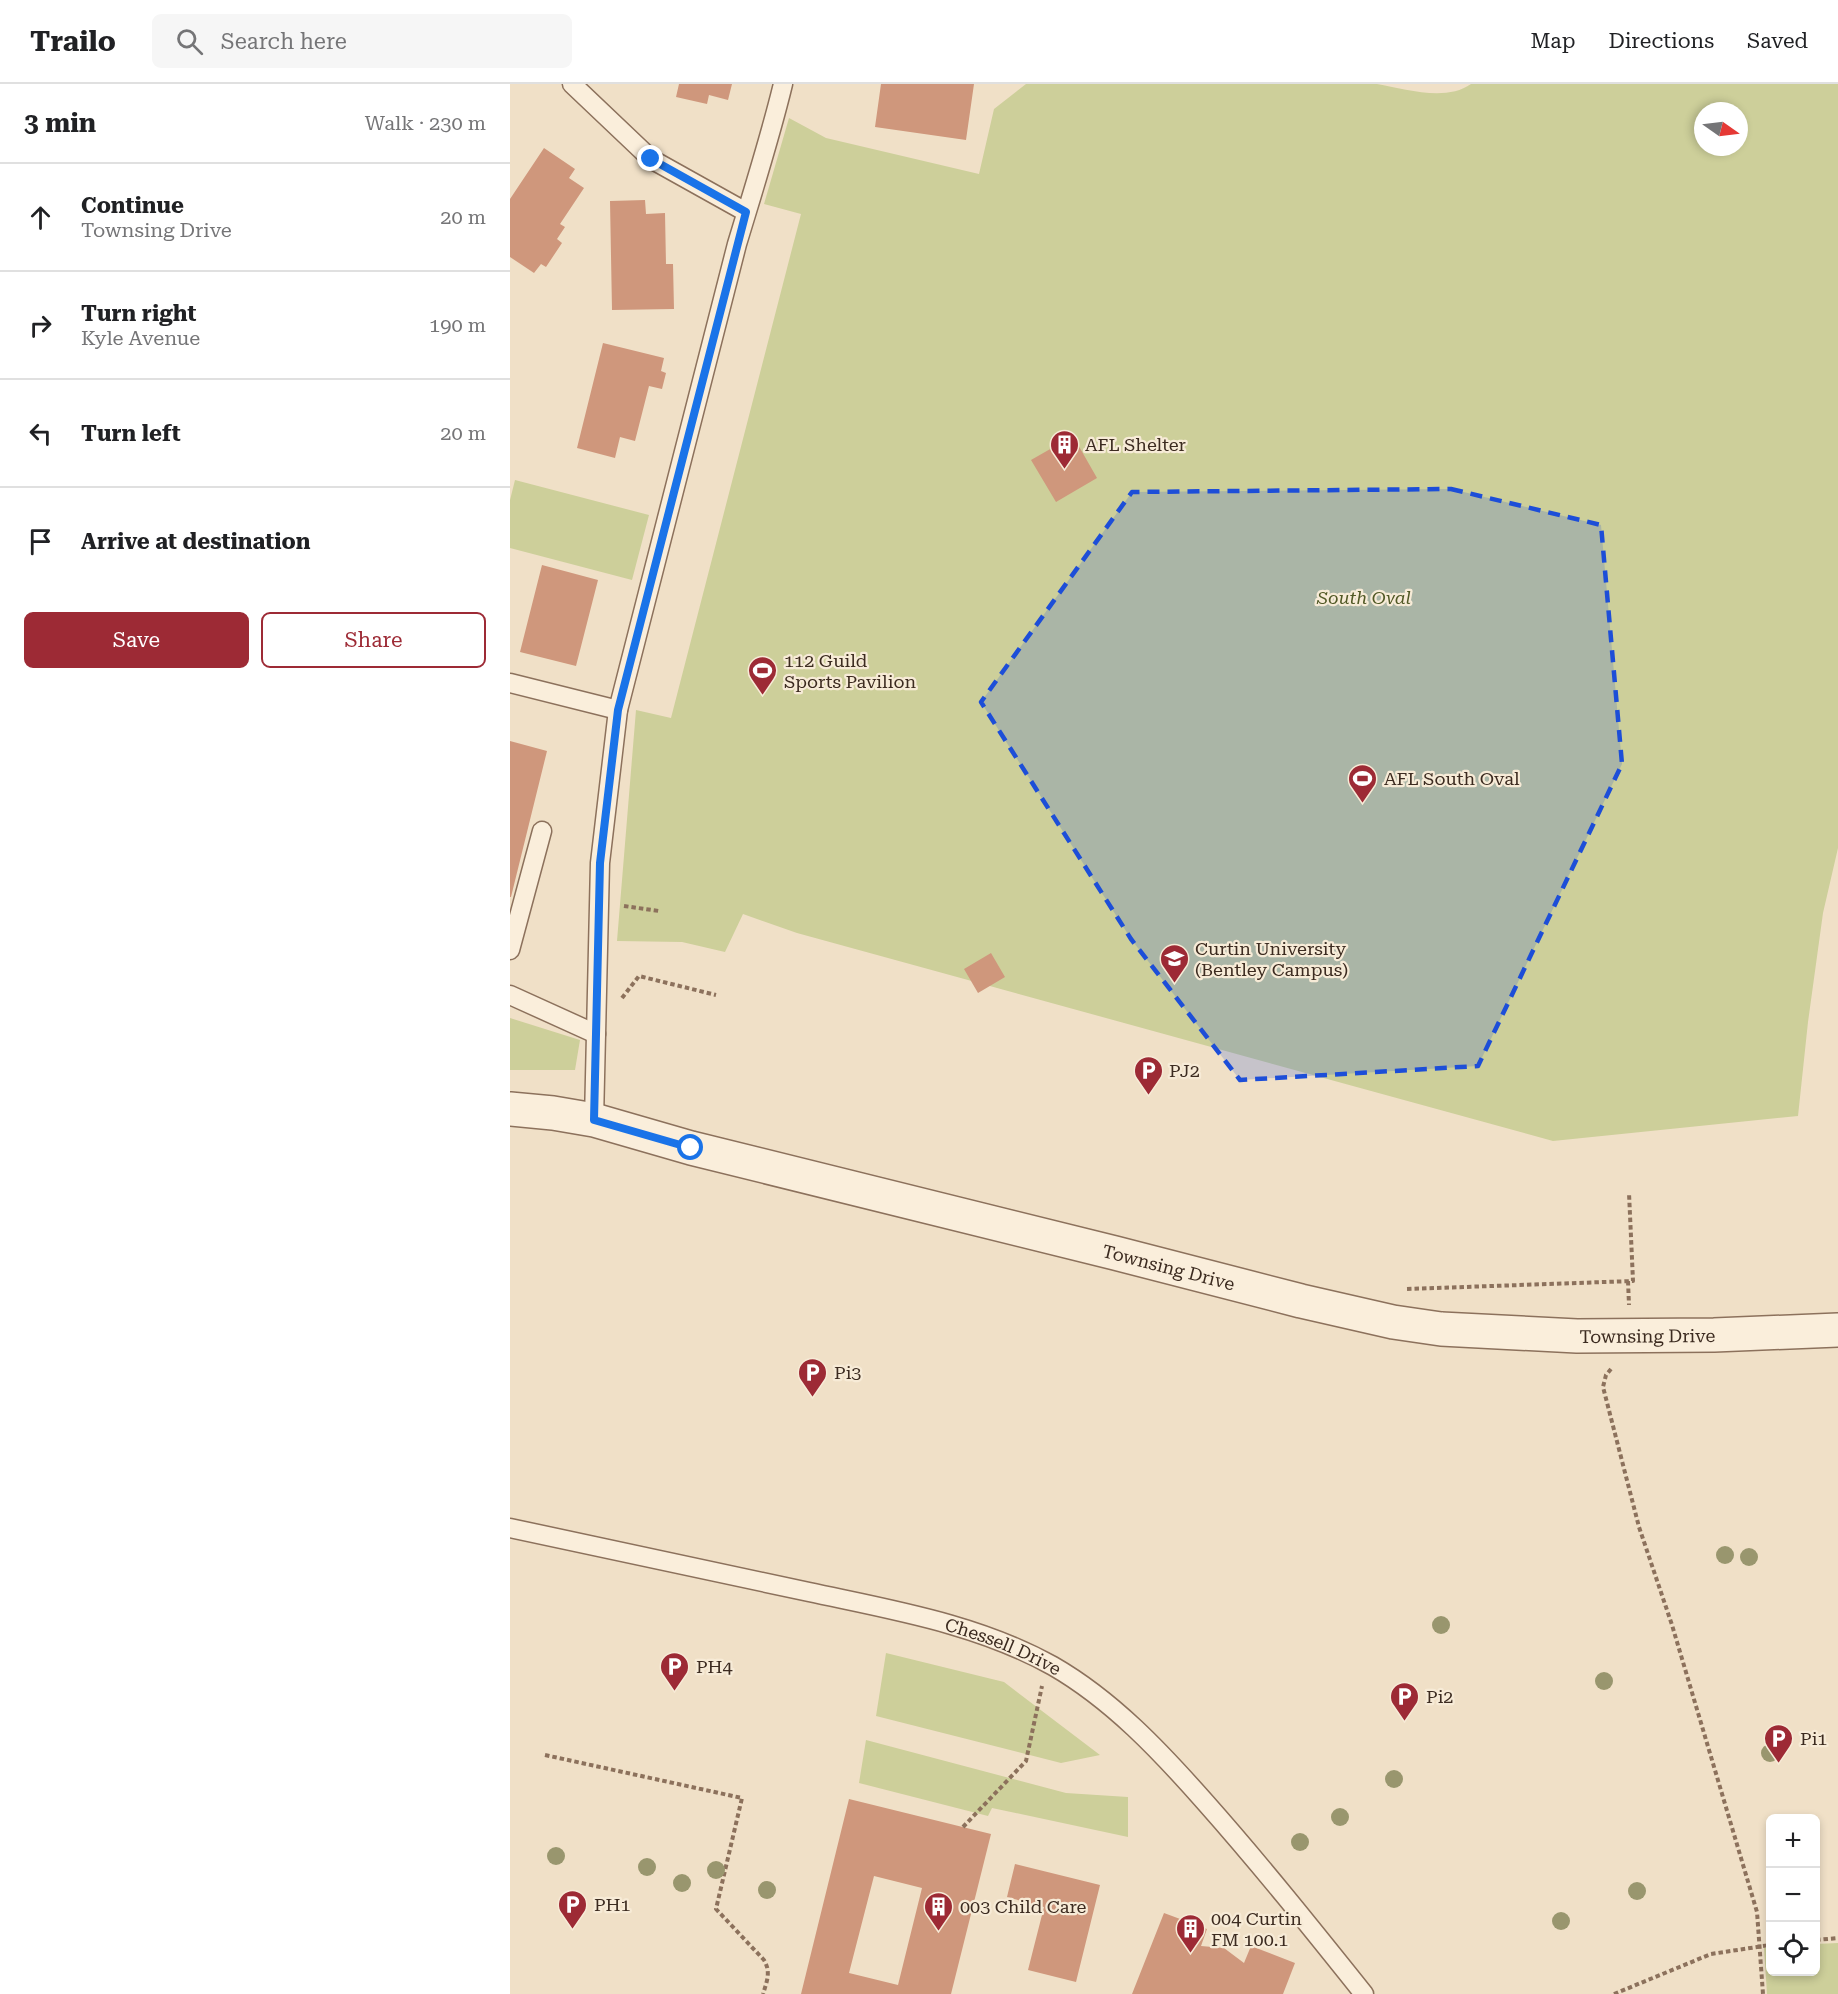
<!DOCTYPE html>
<html lang="en">
<head>
<meta charset="utf-8">
<style>
  body { margin:0; font-family:"Roboto Serif",serif; background:#f6f6f6; color:#202124 }
  .controls { position:absolute; right:18px; bottom:18px; display:grid; overflow:hidden; border-radius:9px; box-shadow:0 3px 9px #0003 }
  .controls button { width:54px; height:54px; display:grid; place-items:center; padding:0; border:0; border-bottom:2px solid #e0e0e0; background:#fff; color:#202124; font:30px sans-serif }
  .compass { position:absolute; left:1184px; top:18px; width:54px; height:54px; border-radius:50%; background:#fff; box-shadow:0 3px 9px #0003; rotate:104deg }
  .stop { position:absolute; width:18px; height:18px; margin:-14px; border:4px solid #1a73e8; border-radius:50%; background:#fff }
  .stop.end { background:#1a73e8; border-color:#fff; box-shadow:0 2px 6px #0008 }
  .list { margin:0; padding:0; list-style:none }
  h2 { display:flex; justify-content:space-between; align-items:center; height:78px; margin:0; padding:0 24px; font-size:26px }
  h2 small { font-size:20px; font-weight:400; color:#757577 }
  .list li { display:grid; grid-template-columns:39px 1fr auto; gap:18px; align-items:center; box-sizing:border-box; height:108px; padding:0 24px; border-top:2px solid #e0e0e0 }
  .list b { display:block; font-size:22px; white-space:nowrap }
  .list p { margin:0; font-size:20px; white-space:nowrap; color:#757577 }
  .list em { font-size:20px; font-style:normal; color:#757577 }
  .actions { display:flex; gap:12px; padding:18px 24px }
  .actions a { flex:1; padding:14px 0; border:2px solid #9d2a35; border-radius:9px; text-align:center; font-size:21px; color:#9d2a35 }
  .actions .main { background:#9d2a35; color:#fff }
  .icon { flex:none; width:33px; height:33px; fill:none; stroke:currentColor; stroke-width:2; stroke-linecap:round; stroke-linejoin:round }
  .map { position:relative; flex:none; width:1328px; height:1910px; overflow:hidden }
  header { display:flex; align-items:center; gap:36px; box-sizing:border-box; height:84px; padding:0 30px; background:#fff; border-bottom:2px solid #e0e0e0 }
  header strong { font-size:28px }
  nav { display:flex; gap:33px; margin-inline-start:auto; font-size:21px }
  .search { width:420px; height:54px; background:#f6f6f6; display:flex; align-items:center; gap:15px; box-sizing:border-box; padding:0 21px; border-radius:9px; color:#757577; font-size:22px }
  main { display:flex }
  aside { flex:1; background:#fff }
  .map>svg:first-child { display:block }
  .green { fill:#cdcf9a; fill-rule:evenodd }
  .building { fill:#cf977c; fill-rule:evenodd }
  .lines { fill:none; stroke-linecap:round; stroke-linejoin:round }
  .service-casing { stroke:#8c715c; stroke-width:21 }
  .minor-casing { stroke:#8c715c; stroke-width:36 }
  .path { stroke:#8c715c; stroke-width:4; stroke-dasharray:4.5 3; stroke-linecap:butt }
  .service { stroke:#faeedb; stroke-width:18 }
  .minor { stroke:#faeedb; stroke-width:33 }
  .tree { fill:#99966e }
  .route { stroke:#1a73e8; stroke-width:8 }
  .marked { fill:#1d4ed8; fill-opacity:0.2; stroke:#1d4ed8; stroke-width:4.5; stroke-dasharray:12 8; stroke-linejoin:round }
  .labels { text-anchor:middle; dominant-baseline:central; stroke-width:4.5; stroke-linejoin:round; paint-order:stroke }
  .poi-label { font-size:18px; fill:#3c2b20; stroke:#f7ebd7; text-anchor:start }
  .park-label { font-size:18px; font-style:italic; fill:#515926; stroke:#f7ebd7 }
  .street-label { font-size:18px; fill:#3c2b20; stroke:#f7ebd7 }
</style>
</head>
<body>
<header>
<strong>Trailo</strong>
<div class="search"><svg class="icon" aria-label="search" viewBox="0 0 24 24"><circle cx="10" cy="10" r="6"/><path d="M15 15l6 6"/></svg>Search here</div>
<nav><a>Map</a><a>Directions</a><a>Saved</a></nav>
</header>
<main>
<aside>
<h2>3 min<small>Walk · 230 m</small></h2>
<ul class="list">
<li><svg class="icon" aria-label="ahead" viewBox="0 0 24 24"><path d="M12 20V5M6 11l6-6 6 6"/></svg><div><b>Continue</b><p>Townsing Drive</p></div><em>20 m</em></li>
<li><svg class="icon" aria-label="right" viewBox="0 0 24 24"><path d="M7 20v-9h11M14 6l5 5-5 5"/></svg><div><b>Turn right</b><p>Kyle Avenue</p></div><em>190 m</em></li>
<li><svg class="icon" aria-label="left" viewBox="0 0 24 24"><path d="M17 20v-9H6M10 6l-5 5 5 5"/></svg><div><b>Turn left</b></div><em>20 m</em></li>
<li><svg class="icon" aria-label="arrive" viewBox="0 0 24 24"><path d="M6 21V4h12l-3 4 3 4H6"/></svg><div><b>Arrive at destination</b></div></li>
</ul>
<div class="actions"><a class="main">Save</a><a>Share</a></div>
</aside>
<div class="map">
<svg width="1328" height="1910" viewBox="0 0 1328 1910">
  <rect width="100%" height="100%" fill="#f0e0c7"/>
  <path class="green" d="M516,0H867C895,5 936,18 961,0H1328V764L1313,829L1298,938L1288,1032L1043,1057L287,849L233,830L215,868L172,858L107,857L126,626L161,634L291,130L254,120L279,34L316,54L469,90L484,25ZM1193,27H1229V63H1193Z
    M5,396L139,431L122,496L0,464V416Z
    M0,934L70,956L65,986H0Z
    M376,1569L494,1598L590,1671L551,1679L366,1632Z
    M356,1656L556,1709L618,1713V1753L482,1724L478,1732L349,1699Z
    M1328,1859V1910H1257L1254,1864H1260V1888H1306V1860Z"/>
  <path class="building" d="M169,0H222L218,16L199,11L197,20L166,13Z
    M371,0H464L456,56L365,43Z
    M34,64L65,85L59,94L74,104L50,140L55,143L47,155L52,159L36,183L31,180L24,189L0,173V115Z
    M135,116L136,130L155,129L156,180H163L164,225L102,226L100,117Z
    M93,259L154,274L151,287L156,289L152,305L139,302L125,357L110,353L105,374L67,364Z
    M563,352L587,394L546,418L521,376Z
    M32,481L88,496L66,582L10,568Z
    M0,657L37,667L1,813H0Z
    M481,869L495,893L468,909L454,885Z
    M339,1715L481,1750L441,1910H291ZM364,1792L412,1804L388,1901L339,1889Z
    M505,1780L590,1801L566,1898L518,1886L534,1823L497,1813Z
    M654,1829L697,1845L691,1862L714,1864L734,1879L741,1862L785,1879L773,1910H622Z"/>
  <g class="lines">
    <defs>
      <g id="service">
        <path d="M62,0L141,75L236,128"/>
        <path d="M0,599L108,626"/>
        <path d="M0,866L32,747"/>
        <path d="M0,911L86,950"/>
        <path d="M84,1036L90,779L108,626L227,160C243,107 260,54 273,0"/>
        <path id="s1" d="M0,1444C100,1466 200,1487 299,1508C382,1526 468,1540 543,1582C602,1616 650,1667 695,1718C750,1780 802,1845 854,1910"/>
      </g>
      <g id="minor">
        <path id="s2" d="M0,1025L43,1029L84,1036L181,1064L605,1169L791,1217L883,1238L931,1245L1067,1252L1204,1251L1328,1246"/>
      </g>
    </defs>
    <use href="#service" class="service-casing"/>
    <use href="#minor" class="minor-casing"/>
    <path class="path" d="M114,822L149,827
      M112,914L129,892L206,911
      M1118,1197L1119,1221
      M897,1205L1123,1197L1119,1109
      M1101,1285L1096,1291L1093,1303L1129,1443L1162,1541L1247,1828L1253,1910
      M35,1671L232,1714L206,1825L254,1876C261,1888 257,1897 253,1910
      M453,1743L516,1677L532,1602
      M1306,1856L1328,1854
      M1104,1910L1201,1870L1260,1861"/>
    <use href="#service" class="service"/>
    <use href="#minor" class="minor"/>
  </g>
  <g class="tree">
    <circle cx="1215" cy="1471" r="9"/>
    <circle cx="1239" cy="1473" r="9"/>
    <circle cx="931" cy="1541" r="9"/>
    <circle cx="1094" cy="1597" r="9"/>
    <circle cx="1260" cy="1669" r="9"/>
    <circle cx="884" cy="1695" r="9"/>
    <circle cx="830" cy="1733" r="9"/>
    <circle cx="790" cy="1758" r="9"/>
    <circle cx="46" cy="1772" r="9"/>
    <circle cx="137" cy="1783" r="9"/>
    <circle cx="206" cy="1786" r="9"/>
    <circle cx="172" cy="1799" r="9"/>
    <circle cx="257" cy="1806" r="9"/>
    <circle cx="1127" cy="1807" r="9"/>
    <circle cx="1051" cy="1837" r="9"/>
  </g>
  <g class="lines">
    <path class="route" d="M141,75L236,128L108,626L90,779L84,1036L181,1064"/>
  </g>
  <path class="marked" d="M941,405L1091,441L1112,680L968,982L730,996L621,855L471,618L622,408Z"/>
  <defs>
    <symbol id="building-pin" viewBox="-11 -11 22 30"><path d="M0 17L-7.5 6A9.5 9.5 0 1 1 7.5 6Z" fill="#9d2a35" stroke="#f7ebd7"/><path d="M-4-6H4V6H1V3H-1V6H-4ZM-2.5-4.3h1.7v1.8h-1.7ZM.8-4.3h1.7v1.8H.8ZM-2.5-1h1.7V.8h-1.7ZM.8-1h1.7V.8H.8Z" fill="#fff"/></symbol>
    <symbol id="stadium-pin" viewBox="-11 -11 22 30"><path d="M0 17L-7.5 6A9.5 9.5 0 1 1 7.5 6Z" fill="#9d2a35" stroke="#f7ebd7"/><path d="M0-5a6.5 5 0 1 0 0 10a6.5 5 0 1 0 0-10ZM-3.5-1.8h7v3.6h-7Z" fill="#fff"/></symbol>
    <symbol id="university-pin" viewBox="-11 -11 22 30"><path d="M0 17L-7.5 6A9.5 9.5 0 1 1 7.5 6Z" fill="#9d2a35" stroke="#f7ebd7"/><path d="M0-5L7-2L0 1L-7-2ZM-4 1L0 2.5L4 1V4Q0 6-4 4Z" fill="#fff"/></symbol>
    <symbol id="parking-pin" viewBox="-11 -11 22 30"><path d="M0 17L-7.5 6A9.5 9.5 0 1 1 7.5 6Z" fill="#9d2a35" stroke="#f7ebd7"/><path d="M-3.5-5.5H1a3.5 3.5 0 0 1 0 7H-1V5.5H-3.5ZM-1-3.4V-.6H.8a1.4 1.4 0 0 0 0-2.8Z" fill="#fff"/></symbol>
  </defs>
  <g fill-rule="evenodd">
    <use href="#building-pin" x="538" y="344" width="33" height="45"/>
    <use href="#stadium-pin" x="236" y="570" width="33" height="45"/>
    <use href="#stadium-pin" x="836" y="678" width="33" height="45"/>
    <use href="#university-pin" x="648" y="858" width="33" height="45"/>
    <use href="#parking-pin" x="622" y="970" width="33" height="45"/>
    <use href="#parking-pin" x="286" y="1272" width="33" height="45"/>
    <use href="#parking-pin" x="148" y="1566" width="33" height="45"/>
    <use href="#parking-pin" x="878" y="1596" width="33" height="45"/>
    <use href="#parking-pin" x="1252" y="1638" width="33" height="45"/>
    <use href="#parking-pin" x="46" y="1804" width="33" height="45"/>
    <use href="#building-pin" x="412" y="1806" width="33" height="45"/>
    <use href="#building-pin" x="664" y="1828" width="33" height="45"/>
  </g>
  <g class="labels">
    <g class="poi-label">
      <text x="575" y="360">AFL Shelter</text>
      <text x="274" y="576">112 Guild<tspan x="274" dy="21">Sports Pavilion</tspan></text>
      <text x="874" y="694">AFL South Oval</text>
      <text x="685" y="864">Curtin University<tspan x="685" dy="21">(Bentley Campus)</tspan></text>
      <text x="659" y="986">PJ2</text>
      <text x="324" y="1288">Pi3</text>
      <text x="186" y="1582">PH4</text>
      <text x="916" y="1612">Pi2</text>
      <text x="1290" y="1654">Pi1</text>
      <text x="84" y="1820">PH1</text>
      <text x="450" y="1822">003 Child Care</text>
      <text x="701" y="1834">004 Curtin<tspan x="701" dy="21">FM 100.1</tspan></text>
    </g>
    <g class="park-label">
      <text x="854" y="513">South Oval</text>
    </g>
    <g class="street-label">
      <text stroke="none"><textPath href="#s2" startOffset="678">Townsing Drive</textPath></text>
      <text stroke="none"><textPath href="#s2" startOffset="1164">Townsing Drive</textPath></text>
      <text stroke="none"><textPath href="#s1" startOffset="508">Chessell Drive</textPath></text>
    </g>
  </g>
</svg>
<div class="controls">
<button>+</button>
<button>−</button>
<button><svg class="icon" aria-label="locate" viewBox="0 0 24 24"><circle cx="12" cy="12" r="6"/><path d="M12 2v4M12 18v4M2 12h4M18 12h4"/></svg></button>
</div>
<svg class="compass" viewBox="-18 -18 36 36"><path d="M0-13l5 13h-10z" fill="#e53935"/><path d="M0 13l5-13h-10z" fill="#757577"/></svg>
<div class="stop" style="left:181px;top:1064px"></div>
<div class="stop end" style="left:141px;top:75px"></div>
</div>
</main>
</body>
</html>
